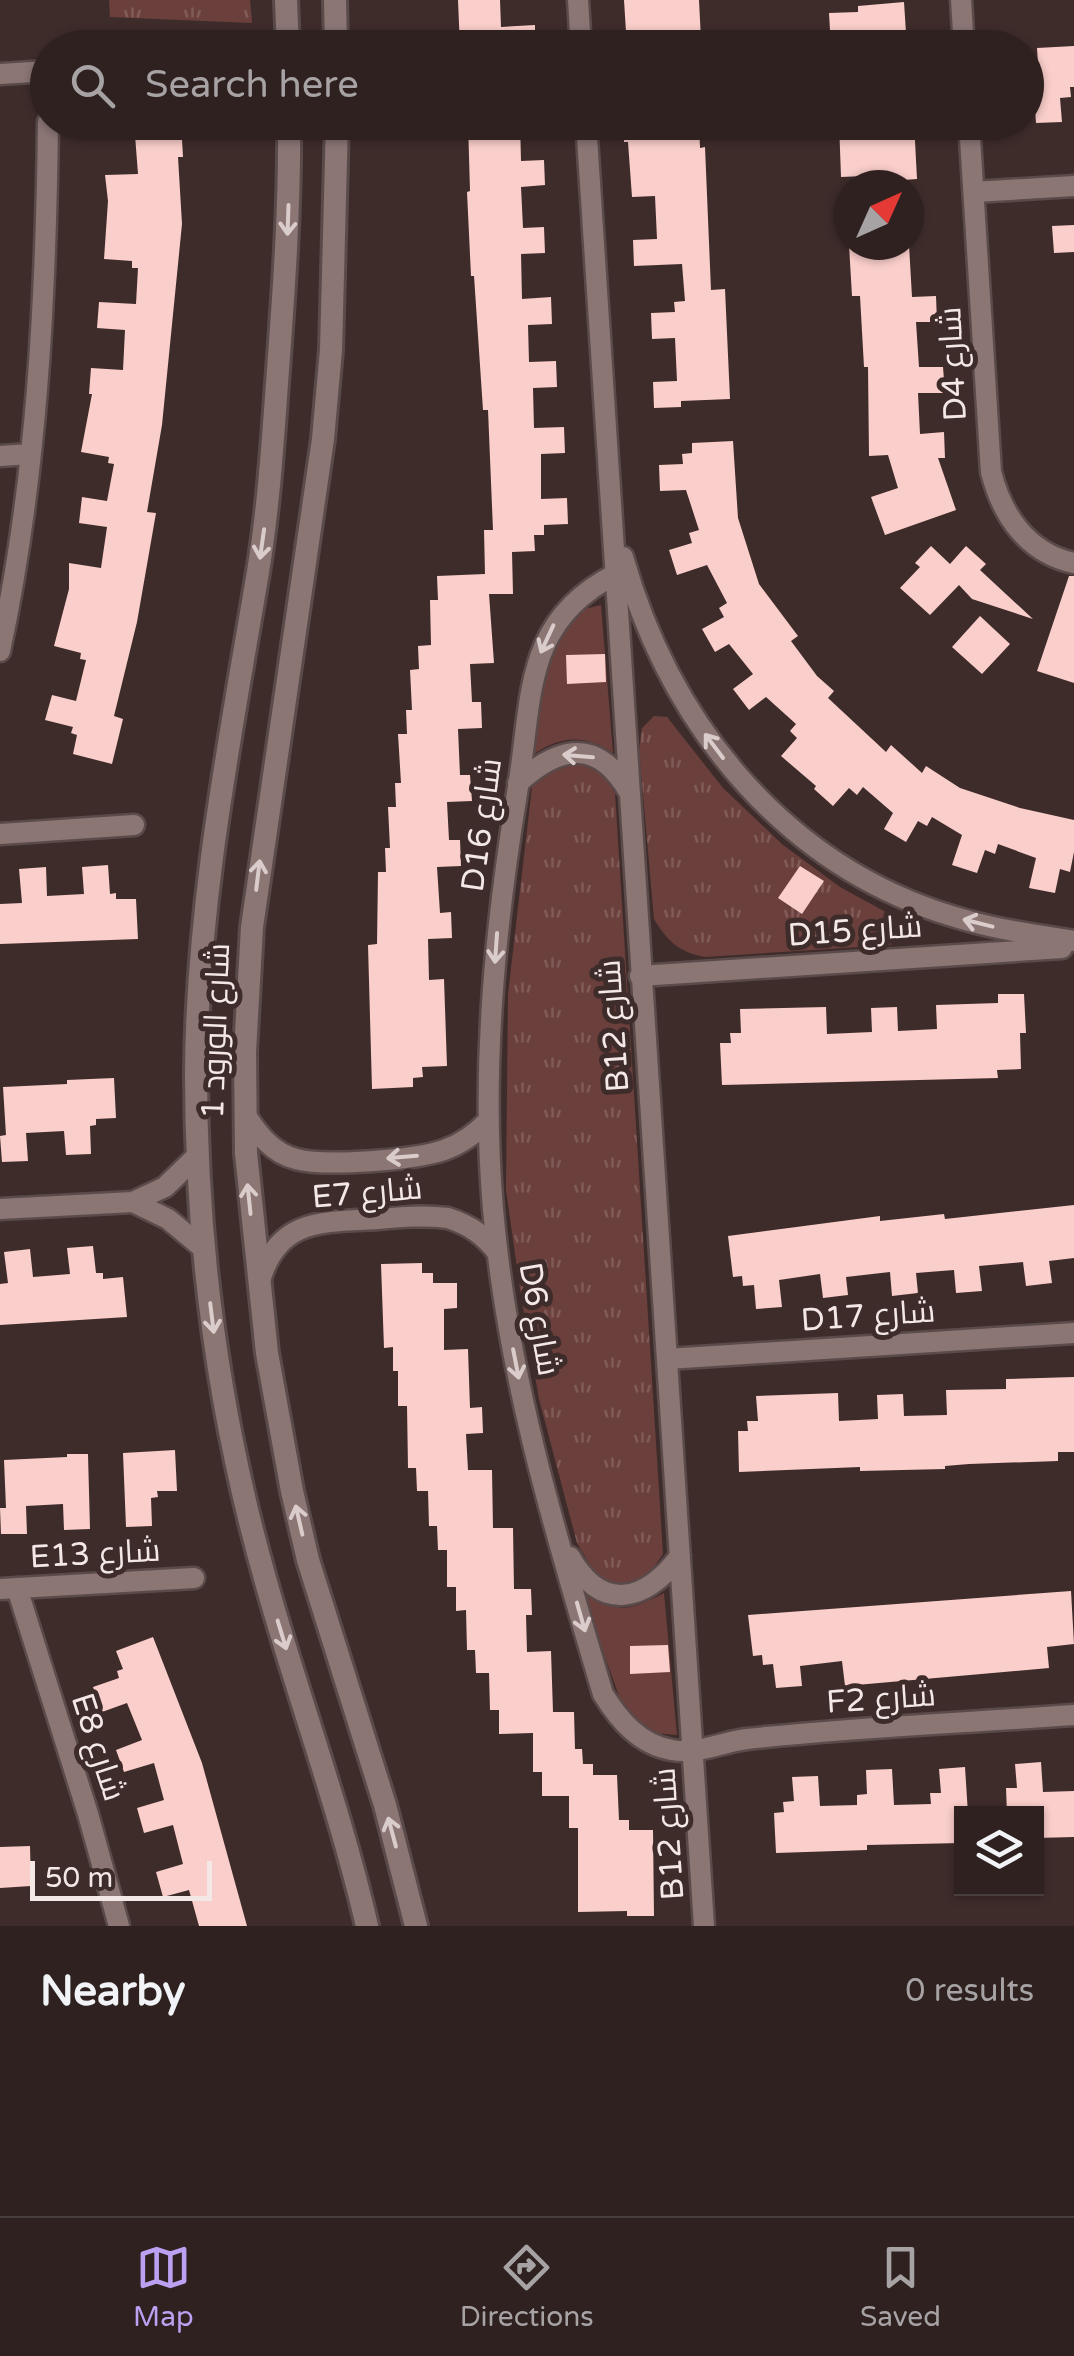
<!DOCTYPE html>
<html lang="en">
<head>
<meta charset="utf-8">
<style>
  body { margin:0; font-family:"Varela Round",Cairo,sans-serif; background:#362929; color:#f1f3f6 }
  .controls { position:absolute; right:30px; bottom:30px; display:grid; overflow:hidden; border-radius:0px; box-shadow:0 2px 8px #0004 }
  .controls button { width:90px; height:90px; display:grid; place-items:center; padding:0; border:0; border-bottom:2px solid #493e3e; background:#2e2120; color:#f1f3f6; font:50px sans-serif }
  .compass { position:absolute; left:834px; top:170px; width:90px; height:90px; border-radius:50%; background:#2e2120; box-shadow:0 2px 8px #0004; rotate:45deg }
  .scale { position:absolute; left:30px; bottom:25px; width:182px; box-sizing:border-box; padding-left:10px; border:5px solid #f4e8e7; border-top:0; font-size:28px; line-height:35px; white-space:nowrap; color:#f4e8e7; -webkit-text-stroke:8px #3e2c2b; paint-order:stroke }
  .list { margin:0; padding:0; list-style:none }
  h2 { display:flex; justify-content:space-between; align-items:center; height:130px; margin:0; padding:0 40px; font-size:42px }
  h2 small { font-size:32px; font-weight:400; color:#a7a3a5 }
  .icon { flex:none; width:55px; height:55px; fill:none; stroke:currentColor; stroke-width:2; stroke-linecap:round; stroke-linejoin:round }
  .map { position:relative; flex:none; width:1074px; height:1926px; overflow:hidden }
  .search { position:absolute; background:#2e2120; box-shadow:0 2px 8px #0004; left:30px; right:30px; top:30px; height:110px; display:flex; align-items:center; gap:25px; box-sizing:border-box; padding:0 35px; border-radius:55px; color:#a7a3a5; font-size:38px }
  .sheet { height:290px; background:#2e2120 }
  nav { display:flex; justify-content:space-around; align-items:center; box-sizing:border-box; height:140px; border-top:2px solid #493e3e; background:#2e2120; font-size:28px; color:#a7a3a5 }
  nav a { display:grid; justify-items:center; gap:5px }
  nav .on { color:#bca0f2 }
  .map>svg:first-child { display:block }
  .grass { fill:#6a3f3c }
  .park { fill:url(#park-tufts) }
  .building { fill:#faceca }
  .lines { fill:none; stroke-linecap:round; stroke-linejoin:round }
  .minor-casing { stroke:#5a4b4a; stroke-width:25 }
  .tertiary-casing { stroke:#5a4b4a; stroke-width:28 }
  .minor { stroke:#8b7674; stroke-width:20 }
  .tertiary { stroke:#8b7674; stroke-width:22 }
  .oneway { stroke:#daccca }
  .labels { text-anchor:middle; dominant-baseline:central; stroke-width:10; stroke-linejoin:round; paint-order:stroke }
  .street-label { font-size:32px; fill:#f4e8e7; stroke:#3e2c2b }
</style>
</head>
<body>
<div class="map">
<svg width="1074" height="1926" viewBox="0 0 1074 1926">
  <defs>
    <pattern id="park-tufts" width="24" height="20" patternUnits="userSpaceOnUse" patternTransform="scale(2.5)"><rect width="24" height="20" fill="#6a3f3c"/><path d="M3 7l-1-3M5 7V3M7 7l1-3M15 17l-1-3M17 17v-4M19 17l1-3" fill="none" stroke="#805b58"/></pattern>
  </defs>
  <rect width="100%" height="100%" fill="#3e2c2b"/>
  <path class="grass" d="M601,605L613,753C581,731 554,738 526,760L557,635L580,610Z
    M581,1590C618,1613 625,1613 664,1593L677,1735L652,1733L624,1710Z"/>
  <path class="park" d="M109,0H250L252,23L110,17Z
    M654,716L667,717L723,788L783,845L840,887L893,916L899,926V937L890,945L705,957C679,952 668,942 654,919L639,749L642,728Z
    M580,765C599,769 606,776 615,793L663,1554L645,1580L619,1586L597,1577L577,1543L539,1399L521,1296L506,1190L508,994L532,787C547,772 559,766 580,765Z"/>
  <path class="building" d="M458,0H500L501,27L535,25V48H460Z
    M624,0H699L701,40H696L697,48H627Z
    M904,2L907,48H831L829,13L858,12V6Z
    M1074,46V87H1070L1071,97L1060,98L1062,122L1036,123L1034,96H1040L1037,48Z
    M134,122H181L183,157H178L182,224L162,425L147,512L156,513L137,622L114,716L123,719L112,764L73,754L77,735L71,733L73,727L45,720L52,695L76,701L86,660L80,659L81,653L54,646L69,589V563L101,568L107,527L79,523L82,497L107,501L114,464L108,463L109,457L81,452L92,394H89L91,368L123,370L125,330L97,328L99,302L136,304L138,268H132V261L104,259L108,201L105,175L138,174Z
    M468,122H520L521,161L544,160L545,185L521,187L523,228L544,227L545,253L521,254L522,299L551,297L552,324L528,325L529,362L556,361L557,387L533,388L534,428L564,427L565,453L541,454V499L567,498L568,524L544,525V535H534L535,551L512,552L513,594H489L494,663L470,664L472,702H481L482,728L458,729L460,775H470L472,801L447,802L449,840H460L461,866L437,867L440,913L451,912L452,938L428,939L429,980L444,979L447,1066L422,1067L423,1077L413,1078V1087L372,1089L368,945L377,944L378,872H386L385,848H390L388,807H396L395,783H401L398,734H407L406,710H412L410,670L419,669L418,646L431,645L430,600H438L437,576L485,574L484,530H493L488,410H483L474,276H471L467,192L470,191Z
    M623,122H699L700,148L705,147L711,290L725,289L730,399L681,401V407L654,408L653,382L677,381L675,338L652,339L651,313L675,312L674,302L685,301L682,264L634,266L633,240L657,239L655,196L632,197L628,142H624Z
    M839,122H914L917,179L890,181L889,175L841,177Z
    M1074,225V252L1054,253L1052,226Z
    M849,245H909L912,297L936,296L937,322H916L919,367H943L945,393H918L920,434L944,432L945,458H938L956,510L885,535L871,497L898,488L888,455L869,456L868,367H864L860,296H852Z
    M733,441L738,518L759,584L798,636L791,641L817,676L834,691L828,698L886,752L891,745L922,773L926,766L960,788L1020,808L1074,820V852L1070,872L1060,869L1055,893L1029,888L1036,858L998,844L995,854L985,850L977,873L952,865L962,835L932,817L927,826L918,821L906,842L884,829L893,813L863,787L857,795L849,788L833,806L814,789L816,786L781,756L797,738L790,731L796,724L766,697L749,710L733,689L753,674L729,644L715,652L702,629L724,617L719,608L727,603L707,565L677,575L669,550L692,543L689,533L699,530L686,490L660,491L659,465L683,464L682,454L692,453V443Z
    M931,546L950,564L966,546L986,564L980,570L1033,619L972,599L959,585L930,615L900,588L920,567L915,563Z
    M1069,576H1074V683L1037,671Z
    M980,616L1010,644L982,674L952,647Z
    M605,654L606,682L567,684L566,655Z
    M108,865L110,894L116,893V899H136L138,939L0,944V904L22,903L19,869L46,867L47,896L84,894L82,867Z
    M800,866L824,881L802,914L778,898Z
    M998,994H1024L1026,1033H1020L1021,1069L997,1070L998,1078L722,1085L720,1043H731L730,1033H741L740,1009L826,1007L827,1034L872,1032L871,1008L897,1007L898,1031L937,1029L936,1005L998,1003Z
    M114,1078L116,1118L96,1119V1125L90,1126L91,1154L66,1155L64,1131L26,1133L28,1161L2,1162L0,1136L6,1135L3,1087L67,1084V1080Z
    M1074,1205V1258L1049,1261L1052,1283L1026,1286L1023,1262L979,1266L982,1291L956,1293L954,1270L916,1273L918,1293L892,1296L890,1272L846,1277L848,1295L823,1298L820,1274L779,1280L782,1307L756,1309L754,1285L743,1286L742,1276L733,1277L728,1236L880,1216V1221L944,1214L945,1219Z
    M93,1246L96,1273H103V1279L123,1277L127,1317L0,1325V1284L8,1283L4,1252L30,1249L33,1277L70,1274L67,1248Z
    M422,1263V1273H433V1283H457V1308L444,1309V1350L468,1349L470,1408L482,1407L483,1433L466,1434L468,1470H492L493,1528H513L514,1589H531L532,1615H526L527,1652L551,1651L553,1712H574L575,1749H582L583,1764H593V1775H617L619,1820H629V1830H653L654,1916H627V1911L578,1912V1828H569V1796H542V1772H533V1733L499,1734V1710H490L489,1673H476L475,1650H467L466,1610L456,1611V1587H447V1550H438L437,1526H429L428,1491H417L416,1468H408L407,1406H398V1371H393V1347L384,1348L381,1264Z
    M1074,1377V1452H1058V1461L969,1464L945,1466V1469L860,1471V1467L739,1472L738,1431H748L747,1421H758L756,1396L838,1393L839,1421L878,1419L877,1395L903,1394L904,1416L947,1415L946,1390L1006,1389V1379Z
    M175,1450L177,1491H157L158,1497L151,1498L152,1526L126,1527L123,1453Z
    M67,1454H88L90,1529L64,1530L63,1504L26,1506L27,1534H1L0,1508H6L4,1460L67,1457Z
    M1071,1591L1074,1644L1047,1647L1049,1668L845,1686L842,1661L800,1666L802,1686L776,1688L773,1664L763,1665L762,1655L753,1656L748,1615Z
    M153,1637L202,1763L247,1926H199L189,1890L163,1897L156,1872L183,1864L173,1825L144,1833L137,1808L164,1800L154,1763L124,1772L116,1750L142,1740L127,1703L102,1712L93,1687L119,1678L117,1671L123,1669L116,1651Z
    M668,1645L670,1672L630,1674V1646Z
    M1041,1762L1043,1792L1074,1791V1837L1036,1838V1814H1007L1006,1788H1017L1015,1764Z
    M965,1767L968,1814H962V1843L867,1845V1850L776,1853L774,1813L784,1812L783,1802L794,1801L792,1777L818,1776L820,1806L857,1805V1795L867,1794L866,1770L892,1769L894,1805L931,1804L930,1793H941L939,1769Z
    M30,1846L31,1886L0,1888V1847Z"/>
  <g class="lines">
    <defs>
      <path id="minor" d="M578,0L581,48
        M961,0L964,48
        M0,74L48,71
        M586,122L704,1926
        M969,122L991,472C1002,515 1027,553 1074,563
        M974,192L1074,186
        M0,456L30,454
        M623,557C672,730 791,874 969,921C1003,931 1039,935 1074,941
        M616,574C523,621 533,696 518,787C495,926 481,1069 493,1209C507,1375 556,1536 603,1694C619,1720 640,1745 672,1750C697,1755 722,1742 747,1739C855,1727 965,1723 1074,1715
        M0,651C37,478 46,299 48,122
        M518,783C560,745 598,738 629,792
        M0,834L134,825
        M640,976L1062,948
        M245,1114C258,1134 272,1153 296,1159C326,1167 415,1160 444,1150C462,1144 476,1133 489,1120
        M133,1202L168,1219L204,1249
        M0,1209L133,1202L165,1187L198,1155
        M260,1281C278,1218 322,1222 378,1219C401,1217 424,1215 448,1218C469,1225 483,1234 497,1252
        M667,1359L1074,1333
        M570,1557C602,1613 645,1602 680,1556
        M17,1588L88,1814L119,1926
        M0,1589L194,1578"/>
      <path id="tertiary" d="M286,0L288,48
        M335,0L336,48
        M289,122C290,206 284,288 278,370C273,438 269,505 258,572C230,739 197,903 196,1073C196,1245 219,1417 266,1582C298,1697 340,1809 367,1926
        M337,122L331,350L323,439L252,927L245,1052L246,1153L267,1353L292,1491L308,1560L385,1805L416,1926"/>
    </defs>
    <use href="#minor" class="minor-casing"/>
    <use href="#tertiary" class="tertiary-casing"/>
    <use href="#minor" class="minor"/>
    <use href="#tertiary" class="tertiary"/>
  </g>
  <defs><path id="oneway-shaft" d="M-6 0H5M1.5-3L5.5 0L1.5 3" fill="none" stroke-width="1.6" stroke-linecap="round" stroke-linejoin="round" transform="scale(2.5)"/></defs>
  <g class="oneway">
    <use href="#oneway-shaft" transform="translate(288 220) rotate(92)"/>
    <use href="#oneway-shaft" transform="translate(262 544) rotate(98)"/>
    <use href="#oneway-shaft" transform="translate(547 639) rotate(115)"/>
    <use href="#oneway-shaft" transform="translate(714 746) rotate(-127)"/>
    <use href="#oneway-shaft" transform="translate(578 756) rotate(-175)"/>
    <use href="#oneway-shaft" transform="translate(258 875) rotate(-83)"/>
    <use href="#oneway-shaft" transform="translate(978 923) rotate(-166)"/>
    <use href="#oneway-shaft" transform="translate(496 948) rotate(94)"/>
    <use href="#oneway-shaft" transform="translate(402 1157) rotate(175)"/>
    <use href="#oneway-shaft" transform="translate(249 1199) rotate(-96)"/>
    <use href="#oneway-shaft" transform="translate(212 1318) rotate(83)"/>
    <use href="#oneway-shaft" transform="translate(516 1364) rotate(79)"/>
    <use href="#oneway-shaft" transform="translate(299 1520) rotate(-103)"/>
    <use href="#oneway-shaft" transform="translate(581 1617) rotate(74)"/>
    <use href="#oneway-shaft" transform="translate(282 1635) rotate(73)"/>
    <use href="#oneway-shaft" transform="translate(392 1832) rotate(-105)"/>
  </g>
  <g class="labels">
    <g class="street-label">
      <text transform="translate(953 364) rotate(-93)">D4 شارع</text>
      <text transform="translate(482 825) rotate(-82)">D16 شارع</text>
      <text transform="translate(855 931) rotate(-4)">D15 شارع</text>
      <text transform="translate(614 1026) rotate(-94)">B12 شارع</text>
      <text transform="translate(216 1031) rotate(-88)">شارع الورود 1</text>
      <text transform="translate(367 1193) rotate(-5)">E7 شارع</text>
      <text transform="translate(868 1316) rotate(-4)">D17 شارع</text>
      <text transform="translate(539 1319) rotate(80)">D6 شارع</text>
      <text transform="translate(95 1554) rotate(-3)">E13 شارع</text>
      <text transform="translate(881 1699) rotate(-4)">F2 شارع</text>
      <text transform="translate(98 1747) rotate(72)">E8 شارع</text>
      <text transform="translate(669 1834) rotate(-94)">B12 شارع</text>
    </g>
  </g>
</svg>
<div class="controls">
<button><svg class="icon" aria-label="layers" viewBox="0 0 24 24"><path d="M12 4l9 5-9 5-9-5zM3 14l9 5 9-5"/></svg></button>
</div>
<svg class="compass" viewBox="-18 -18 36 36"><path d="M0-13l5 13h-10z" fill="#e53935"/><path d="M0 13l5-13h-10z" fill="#a7a3a5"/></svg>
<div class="scale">50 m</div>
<div class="search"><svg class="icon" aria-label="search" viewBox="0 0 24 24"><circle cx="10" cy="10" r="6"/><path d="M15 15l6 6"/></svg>Search here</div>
</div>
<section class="sheet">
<h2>Nearby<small>0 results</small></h2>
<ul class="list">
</ul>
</section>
<nav>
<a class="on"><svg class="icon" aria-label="map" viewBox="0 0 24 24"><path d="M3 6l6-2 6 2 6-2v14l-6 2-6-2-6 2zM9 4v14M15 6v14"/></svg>Map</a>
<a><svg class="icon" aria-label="directions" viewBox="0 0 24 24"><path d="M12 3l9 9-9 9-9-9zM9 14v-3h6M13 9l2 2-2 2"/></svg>Directions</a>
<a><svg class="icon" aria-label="saved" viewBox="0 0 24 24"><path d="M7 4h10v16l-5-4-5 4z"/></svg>Saved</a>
</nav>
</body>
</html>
